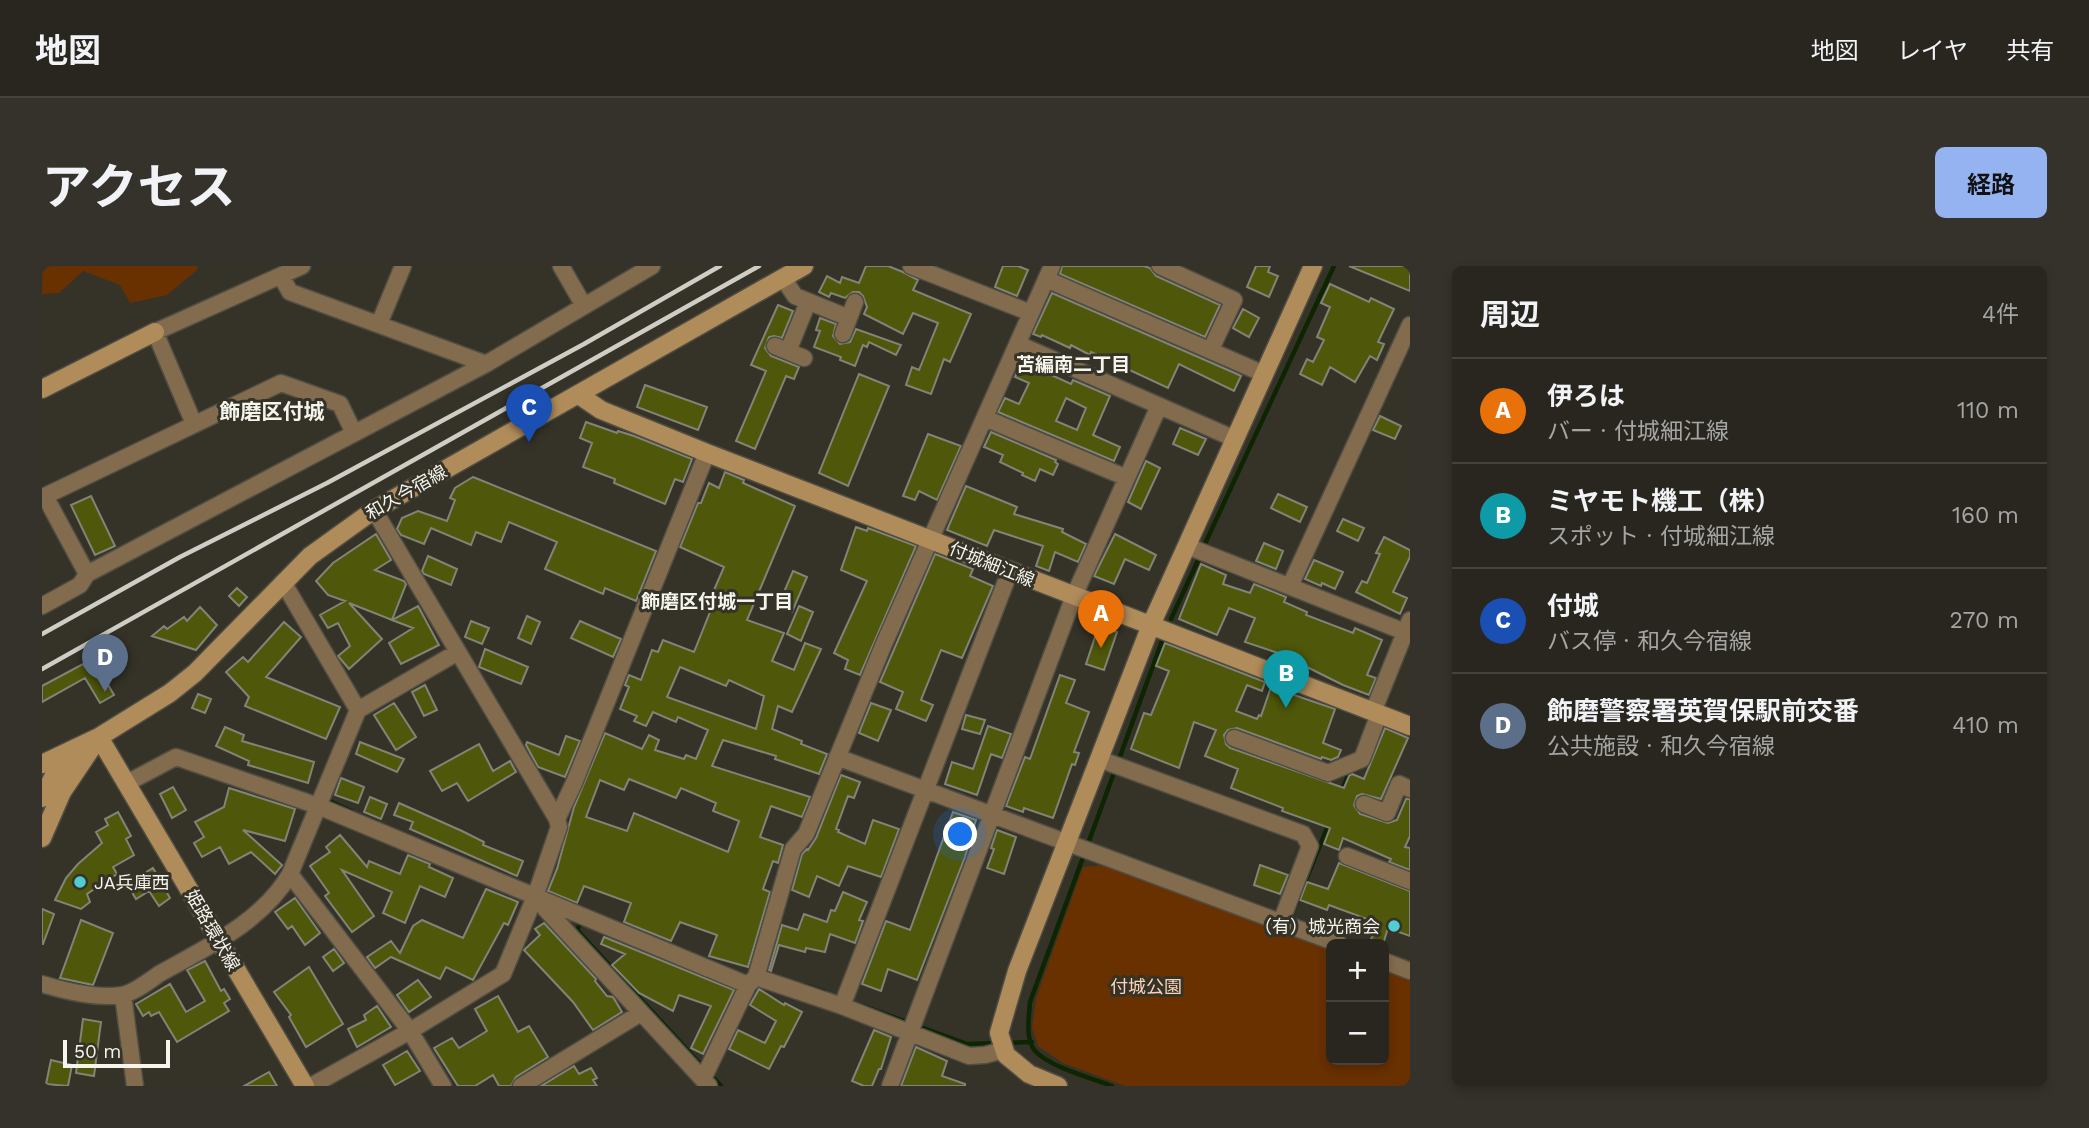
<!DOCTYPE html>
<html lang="ja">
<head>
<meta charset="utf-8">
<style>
  body { margin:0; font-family:"Work Sans","Noto Sans JP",sans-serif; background:#34322b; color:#f1f3f6 }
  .controls { position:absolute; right:21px; bottom:21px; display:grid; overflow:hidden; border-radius:10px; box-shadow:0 4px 10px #0003 }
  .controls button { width:63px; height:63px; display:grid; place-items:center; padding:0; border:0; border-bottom:2px solid #44433c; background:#28261e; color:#f1f3f6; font:35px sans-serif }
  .scale { position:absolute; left:21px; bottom:18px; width:107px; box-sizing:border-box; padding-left:7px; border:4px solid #f5f4ed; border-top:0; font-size:19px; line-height:24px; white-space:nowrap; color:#f5f4ed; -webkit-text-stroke:5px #353328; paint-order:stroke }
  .you { position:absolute; left:919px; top:569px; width:24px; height:24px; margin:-18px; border:5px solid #fff; border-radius:50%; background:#1a73e8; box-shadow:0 0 0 10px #1a73e833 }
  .badge { display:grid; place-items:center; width:46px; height:46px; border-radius:50%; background:#95b2f1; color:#fff; font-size:23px; font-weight:700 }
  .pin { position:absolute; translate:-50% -58px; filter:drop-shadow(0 2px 4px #0008) }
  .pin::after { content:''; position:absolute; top:37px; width:24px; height:21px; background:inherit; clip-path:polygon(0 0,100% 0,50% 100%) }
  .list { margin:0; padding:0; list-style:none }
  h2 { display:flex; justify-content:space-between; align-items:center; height:91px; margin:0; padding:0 28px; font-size:30px }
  h2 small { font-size:23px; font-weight:400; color:#a5a5a4 }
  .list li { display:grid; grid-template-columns:46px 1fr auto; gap:21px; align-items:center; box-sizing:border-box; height:105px; padding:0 28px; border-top:2px solid #44433c }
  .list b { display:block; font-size:26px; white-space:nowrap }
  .list p { margin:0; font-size:23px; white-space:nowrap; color:#a5a5a4 }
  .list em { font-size:23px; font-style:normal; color:#a5a5a4 }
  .map { position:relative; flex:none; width:1368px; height:820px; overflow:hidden; border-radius:10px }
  header { display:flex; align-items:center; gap:42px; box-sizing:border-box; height:98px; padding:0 35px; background:#28261e; border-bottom:2px solid #44433c }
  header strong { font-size:33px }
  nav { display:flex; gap:38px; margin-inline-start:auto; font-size:24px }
  .intro { display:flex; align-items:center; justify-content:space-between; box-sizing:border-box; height:168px; padding:0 42px }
  h1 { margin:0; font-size:49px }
  .button { padding:18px 32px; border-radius:10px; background:#95b2f1; color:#111; font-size:24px; font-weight:700 }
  main { display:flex; gap:42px; padding:0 42px }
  aside { flex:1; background:#28261e; border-radius:10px; box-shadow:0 4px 10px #0003 }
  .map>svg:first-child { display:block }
  .green { fill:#693000 }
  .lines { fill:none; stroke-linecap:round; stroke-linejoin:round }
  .stream { stroke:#0d2601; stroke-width:4.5 }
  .building { fill:#4f570a; stroke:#828478; stroke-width:2; fill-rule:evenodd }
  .street-casing { stroke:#504e44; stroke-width:19 }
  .secondary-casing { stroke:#504e44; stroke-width:21 }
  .street { stroke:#836c4e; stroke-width:16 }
  .secondary { stroke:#b08c5a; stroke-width:18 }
  .rail { stroke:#cfcec6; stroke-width:4.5 }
  .poi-dot { fill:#51ccd2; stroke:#353328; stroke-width:2.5 }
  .labels { text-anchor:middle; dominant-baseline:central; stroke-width:6; stroke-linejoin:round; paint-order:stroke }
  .street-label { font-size:18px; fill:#f5f4ed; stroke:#353328 }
  .poi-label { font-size:18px; fill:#f5f4ed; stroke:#353328; text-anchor:start }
  .park-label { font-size:18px; fill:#fcd2b8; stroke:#353328 }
  .neighbourhood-label { font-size:19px; font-weight:bold; fill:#f5f4ed; stroke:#353328 }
  .quarter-label { font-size:21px; font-weight:bold; fill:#f5f4ed; stroke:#353328 }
</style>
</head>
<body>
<header>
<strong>地図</strong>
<nav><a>地図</a><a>レイヤ</a><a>共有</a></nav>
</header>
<div class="intro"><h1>アクセス</h1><a class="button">経路</a></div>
<main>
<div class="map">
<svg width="1368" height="820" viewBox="0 0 1368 820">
  <rect width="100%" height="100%" fill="#353328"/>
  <path class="green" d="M0,0H156L155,4L125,29L88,37L78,19L41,5L17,27L0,28Z
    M1062,599L1289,685V794H1342V704L1368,714V820H1083L1021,797L996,780L990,762L994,732L1041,601Z"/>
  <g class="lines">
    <path class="stream" d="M1161,282L1292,0
      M1129,353L1158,290
      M1076,496L1120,375
      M1299,526L1309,502
      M287,535L309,545
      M540,654L535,664L661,801
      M1247,656L1287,557
      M761,719L783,726
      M821,740L925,778L956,777
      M964,777L990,776
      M667,807L679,820
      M1070,820C1049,812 1008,801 993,785C983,773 987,750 988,736L1073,504"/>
  </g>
  <path class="building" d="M824,0H846L861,6L876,14L871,24L929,48L908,96L902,93L889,128L864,119L870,101L877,104L896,57L871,47L861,68L822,48L825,41L821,30L817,26H811L803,32L789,27L787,31L777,26L785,10L798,17L800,11L817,17Z
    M961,0H976L986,4L975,30L953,21Z
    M1020,0H1102L1108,2L1114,10L1178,39L1163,71L1018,8Z
    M1214,0H1228L1226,6L1236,10L1227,31L1205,21Z
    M1307,0H1363L1368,2V25Z
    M1288,18L1327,36L1329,32L1352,43L1336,76L1342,78L1335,94L1328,90L1313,116L1288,101L1280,119L1258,108L1265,93L1271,96L1282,74L1275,71L1288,41L1279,37Z
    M1010,27L1195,108L1199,110L1192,125L1137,98L1126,122L1049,86L1048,89L1029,79L1028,82L1000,69L999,71L991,68Z
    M736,39L751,45L740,72L732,70L727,71L723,82L729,90L757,101L752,113L744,110L713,183L694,175L724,105L709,99Z
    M1201,43L1217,52L1207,71L1191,62Z
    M778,52L794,58L791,70L798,78L808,76L814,63L859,79L854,89L827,76L825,81L821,79L813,100L798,94L799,91L772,81L778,65L774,64Z
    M981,93L997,100L996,103L1029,118L1031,114L1068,130L1051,169L1078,181L1072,195L956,146L963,132L977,138L987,117L973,111ZM1024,132L1044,142L1035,164L1014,155Z
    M817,108L847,120L806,220L777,207Z
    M603,119L665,141L656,164L595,141Z
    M1338,150L1359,160L1353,173L1331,164Z
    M544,156L575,167L576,165L592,170L650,193L641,216L633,213L623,238L572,217L573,213L541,201L550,177L538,172Z
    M1138,162L1164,173L1156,189L1131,178Z
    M949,166L1014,194L1013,196L1016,198L1011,209L998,203L993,215L980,209L981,207L958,196L961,189L942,181Z
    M886,168L919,180L895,234L877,225L873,234L861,230Z
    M1104,195L1118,202L1099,243L1086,236Z
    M683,206L702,214L701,217L753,240L705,354L742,367L730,395L752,404L763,377L779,383L750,446L736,440L730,463L760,475L759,478L785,488L777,508L733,493L734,490L681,474L670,500L768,531L760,551L729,540L718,571L741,579L736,597L731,595L721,623L728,626L706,701L667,690L675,669L638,656L629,675L582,656L589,637L542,620L535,637L506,625L515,603L532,541L563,467L600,483L607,469L617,474L613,484L642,493L644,489L654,493L666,464L636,451L634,456L611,446L604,460L592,455L595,450L578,443L587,421L583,419L587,409L599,414L610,384L616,386L621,374L652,386L676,326L672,324L682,301L638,281L656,237H659L667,217L677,222ZM638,401L684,420L687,414L722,430L714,463L625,431ZM587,513L634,532L639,522L674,537L671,545L697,555L686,586L592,547L585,565L544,551L558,514L582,524Z
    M431,211L614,285L594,335L563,322L561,328L503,303L515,276L467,256L459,276L434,266L429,279L389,262L382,278L359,269L355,263L360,252L376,245L405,255L413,234L408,232L413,222Z
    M924,220L975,241L972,248L1021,263L1020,266L1044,278L1036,296L1013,286L1007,305L994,300L1001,280L952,264L945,280L905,264Z
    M1236,228L1265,241L1258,256L1229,242Z
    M49,230L73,280L53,289L29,239Z
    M1301,253L1322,262L1316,275L1295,265Z
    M814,261L825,265L826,262L874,280L818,409L803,403L806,394L792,387L825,315L799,304Z
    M334,268L349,294L333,304L362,315L364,318L350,354L307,337L340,373L307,403L296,390L308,380L296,357L286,362L278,349L303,335L286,329L274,315L291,297Z
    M1073,268L1114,289L1107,304L1083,293L1072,318L1052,310Z
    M1342,271L1368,284V291L1351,326L1365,332L1358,348L1314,326L1320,315L1325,317L1338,288L1334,287Z
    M1222,277L1241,285L1234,303L1214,295Z
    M893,288L931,303L928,310L951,320L920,392L899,384L879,434L891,439L884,455L854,443L861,426L838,416Z
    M386,290L415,303L409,319L382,308L380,305Z
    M1272,294L1301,306L1293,323L1280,317L1279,320L1263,313Z
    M1159,298L1184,309L1181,318L1208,327L1212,318L1244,331L1242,336L1265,346L1264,349L1311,367L1313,362L1340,374L1325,409L1334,412L1327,429L1301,419L1239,388L1203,376L1213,352L1187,342L1175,369L1137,353Z
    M751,305L765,311L750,346L736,340Z
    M195,322L205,331L197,340L187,330Z
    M376,340L397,379L359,398L347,377L371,362L350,354Z
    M757,340L771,346L759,375L745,368Z
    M158,341L175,359L154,384L110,370L122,360L125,363L142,351L145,355Z
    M485,350L498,356L489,378L476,372Z
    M429,355L447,362L440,378L423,371Z
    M538,355L579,373L571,391L529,372Z
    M242,356L259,371L224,411L298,441L284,473L203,440L207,431L184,406L201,391L206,396Z
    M1057,359L1075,366L1062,404L1044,398Z
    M1123,377L1223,416L1220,425L1205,419L1194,445L1215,453L1217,449L1219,450L1229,421L1293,443L1281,477L1299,484L1296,491L1289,494L1280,491L1279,493L1195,462L1186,464L1182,469L1184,478L1188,482L1302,522L1307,510L1310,508L1322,513L1343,462L1366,472L1339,533L1320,528L1315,530L1312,539L1318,548L1346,557L1355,554L1364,533H1368V570L1363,581L1368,582V604L1347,596L1349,593L1301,572L1297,584L1282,578L1288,562L1240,545L1241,542L1189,522L1196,503L1163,490L1174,464L1152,456L1137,502L1089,483L1102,447L1109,449L1127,405L1114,400Z
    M443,383L486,401L479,418L437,401Z
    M52,395L72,429L58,437L43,412L0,436V420L41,398L43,401Z
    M1018,409L1033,414L1024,437L1047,446L1032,486L1037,487L1033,499L1030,498L1011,552L982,542L981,546L964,540L983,491L988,493Z
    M383,419L395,444L382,450L370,426Z
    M156,428L169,433L163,447L150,442Z
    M352,437L374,471L354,484L332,449Z
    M829,437L849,444L836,475L817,467Z
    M924,449L943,454L938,468L920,463Z
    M946,460L969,468L960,492L949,488L935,529L903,518L910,496L931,503Z
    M183,461L202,469L200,475L272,496L266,517L206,499L207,495L174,480Z
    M524,470L538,475L523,511L496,501L484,479L485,476L517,489Z
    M318,476L362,493L355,506L314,488Z
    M437,478L451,505L468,495L474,506L426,535L415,517L400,525L388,505Z
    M799,509L818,516L812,532L806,530L794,563L797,564L796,566L823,578L831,554L857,563L839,611L806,600L797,620L775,610L767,631L750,624L760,588L765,583L766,584L774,572Z
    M299,512L322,521L316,537L293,529Z
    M131,521L144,544L130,552L118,528Z
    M187,522L253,543L243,575L201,564L240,599L233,608L209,586L187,598L178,581L160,591L152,577L162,571L153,556L182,541Z
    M328,531L345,538L339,553L322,546Z
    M357,537L420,565L442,576L441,579L481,595L475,610L368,563L371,556L352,549Z
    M76,546L89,570L84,573L92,589L71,601L75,608L45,628L48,636L39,643L13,634L24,612L36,598L60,577L54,566L66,559L63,553Z
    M911,546L934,554L923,591L875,714L846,703L839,725L820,718L844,655L868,664Z
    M955,564L974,571L962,608L945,602L952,583L949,582Z
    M298,569L325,601L327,595L358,608L366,589L388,598L387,601L411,612L403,631L378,620L363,657L341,647L350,626L300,604L332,650L310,666L283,630L287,627L268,600L288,586L284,581Z
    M1297,597L1368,625V670L1346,662L1341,678H1327L1336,657L1287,639L1285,644L1258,634L1265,616L1286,623Z
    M1218,599L1246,609L1238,628L1212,619Z
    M111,602L128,632L117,640L107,625L94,633L85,618Z
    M444,623L476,636L466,659L462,657L431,714L404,701L398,713L349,691L333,702L325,691L349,675L358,687L371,660L380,654L421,672Z
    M801,626L825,636L817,654L821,655L813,677L788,668L783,686L764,682L763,686L737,679L729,705L727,704L740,659L756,664L762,648L785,656L789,644L793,645Z
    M253,632L278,667L263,679L250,660L246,663L233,646Z
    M0,643L12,648L1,678H0Z
    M39,654L71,667L51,719L18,712Z
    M502,657L554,713L553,715L565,730L571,731L580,746L551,764L531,736L482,684L498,669L493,663Z
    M562,671L692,724L661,788L649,782L669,740L637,729L631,745L597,727L570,699L583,688L559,678Z
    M292,683L302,697L291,705L281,691Z
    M163,695L179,725L182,723L188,733L182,737L187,745L135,776L117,746L109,750L107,746L101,750L94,738L128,718L144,746L163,735L145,704Z
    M267,701L301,758L264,781L247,751L249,749L232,726Z
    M376,714L389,731L367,746L355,729Z
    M717,723L742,739L743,737L760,746L742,781L739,780L727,803L687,783L696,764L723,777L734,755L708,739Z
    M456,730L476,766L487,760L506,791L474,811L469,820H457L451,809L433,820H416L392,782L410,772L417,782L445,765L433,743Z
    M335,740L349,761L315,781L306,763L324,754L322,749Z
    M41,753L59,756L52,810L34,807Z
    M832,764L849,771L839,803H837L830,820H822L810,815Z
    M874,781L905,795L900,810L923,818V820H859Z
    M365,785L378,805L353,819L341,799Z
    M9,794L30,799L26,820L4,818Z
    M532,800L537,808L549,802L555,812L551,814L555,820H499Z
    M227,806L235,820H202Z"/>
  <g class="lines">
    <defs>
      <path id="street" d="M519,0L542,40
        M869,0L989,47
        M1118,0L1192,34L1169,83
        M239,10L248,26L444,98
        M741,12L753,30L807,52
        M1004,13L1222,108
        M337,58L361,0
        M801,68L813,36
        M976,78L1193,173
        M733,80L762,92
        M746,85L766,36
        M943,152L1085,212
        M152,158L113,66L260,0
        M312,167L298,138L239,117L3,230L45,308L444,98L610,0
        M332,244L515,553
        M1145,280L1363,366
        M241,316L316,444
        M1248,320L1368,59
        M0,340L38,319L45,308
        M1331,446L1368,354
        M1192,472L1286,507L1320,493L1337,448
        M795,491L1297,678
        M1057,493L1261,568L1268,580L1239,656
        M85,517L134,491L276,540L706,719L714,711L800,740L927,790L943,789L962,784
        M1322,538L1345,547L1357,518L1368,523
        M1305,590L1368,615
        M248,608L368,765L401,820
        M497,636L667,820
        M1342,695L1368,705
        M714,711L751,583L764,568L841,380L1010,0
        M0,718C23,725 56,733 80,729C92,727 107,715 117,708C165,681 220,656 248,608L316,444L416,386
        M81,729L93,820
        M800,740L968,305
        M661,813L706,719
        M269,820L368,765L461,708L494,628L517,561L515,553L532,517L665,187
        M479,820L599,747
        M848,820L1032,330L1117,140"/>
      <path id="secondary" d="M0,123L113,66
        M537,129L559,144L665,187L1368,460
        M57,471L263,820
        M0,498L57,471L128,427L153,407L268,290L332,244L762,0
        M0,532L16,502L30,486
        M0,572L20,526L57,471
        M1016,820L987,808L964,789L957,767L975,705L1109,359L1271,0"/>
    </defs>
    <use href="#street" class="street-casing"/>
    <use href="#secondary" class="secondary-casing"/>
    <use href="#street" class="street"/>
    <use href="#secondary" class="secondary"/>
    <path class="rail" d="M0,368L138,291L285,217L542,78L678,0
      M0,403L717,0"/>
  </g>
  <g class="poi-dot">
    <circle cx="38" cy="616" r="7"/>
    <circle cx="1352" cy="660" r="7"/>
  </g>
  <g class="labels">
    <g class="street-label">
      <text transform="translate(364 226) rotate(-30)">和久今宿線</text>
      <text transform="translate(950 298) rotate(22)">付城細江線</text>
      <text transform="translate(171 664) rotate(60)">姫路環状線</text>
    </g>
    <g class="poi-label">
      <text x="52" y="616">JA兵庫西</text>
      <text x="1338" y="660" text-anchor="end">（有）城光商会</text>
    </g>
    <g class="park-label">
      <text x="1104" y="720">付城公園</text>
    </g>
    <g class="neighbourhood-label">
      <text x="1031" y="98">苫編南二丁目</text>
      <text x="675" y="335">飾磨区付城一丁目</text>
    </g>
    <g class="quarter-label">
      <text x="230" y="145">飾磨区付城</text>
    </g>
  </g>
</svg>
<div class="controls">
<button>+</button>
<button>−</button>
</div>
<div class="scale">50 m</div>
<div class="you"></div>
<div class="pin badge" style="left:1059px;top:382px;background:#e8710a">A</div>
<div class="pin badge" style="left:1244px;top:442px;background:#0f9aa8">B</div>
<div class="pin badge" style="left:487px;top:176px;background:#1a4fb4">C</div>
<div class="pin badge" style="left:63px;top:426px;background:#5c6f8a">D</div>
</div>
<aside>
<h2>周辺<small>4件</small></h2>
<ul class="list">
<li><span class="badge" style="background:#e8710a">A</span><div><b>伊ろは</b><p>バー · 付城細江線</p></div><em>110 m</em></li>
<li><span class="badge" style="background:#0f9aa8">B</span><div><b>ミヤモト機工（株）</b><p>スポット · 付城細江線</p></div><em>160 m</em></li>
<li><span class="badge" style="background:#1a4fb4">C</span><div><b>付城</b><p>バス停 · 和久今宿線</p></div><em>270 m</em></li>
<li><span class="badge" style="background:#5c6f8a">D</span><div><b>飾磨警察署英賀保駅前交番</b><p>公共施設 · 和久今宿線</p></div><em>410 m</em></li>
</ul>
</aside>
</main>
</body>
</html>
